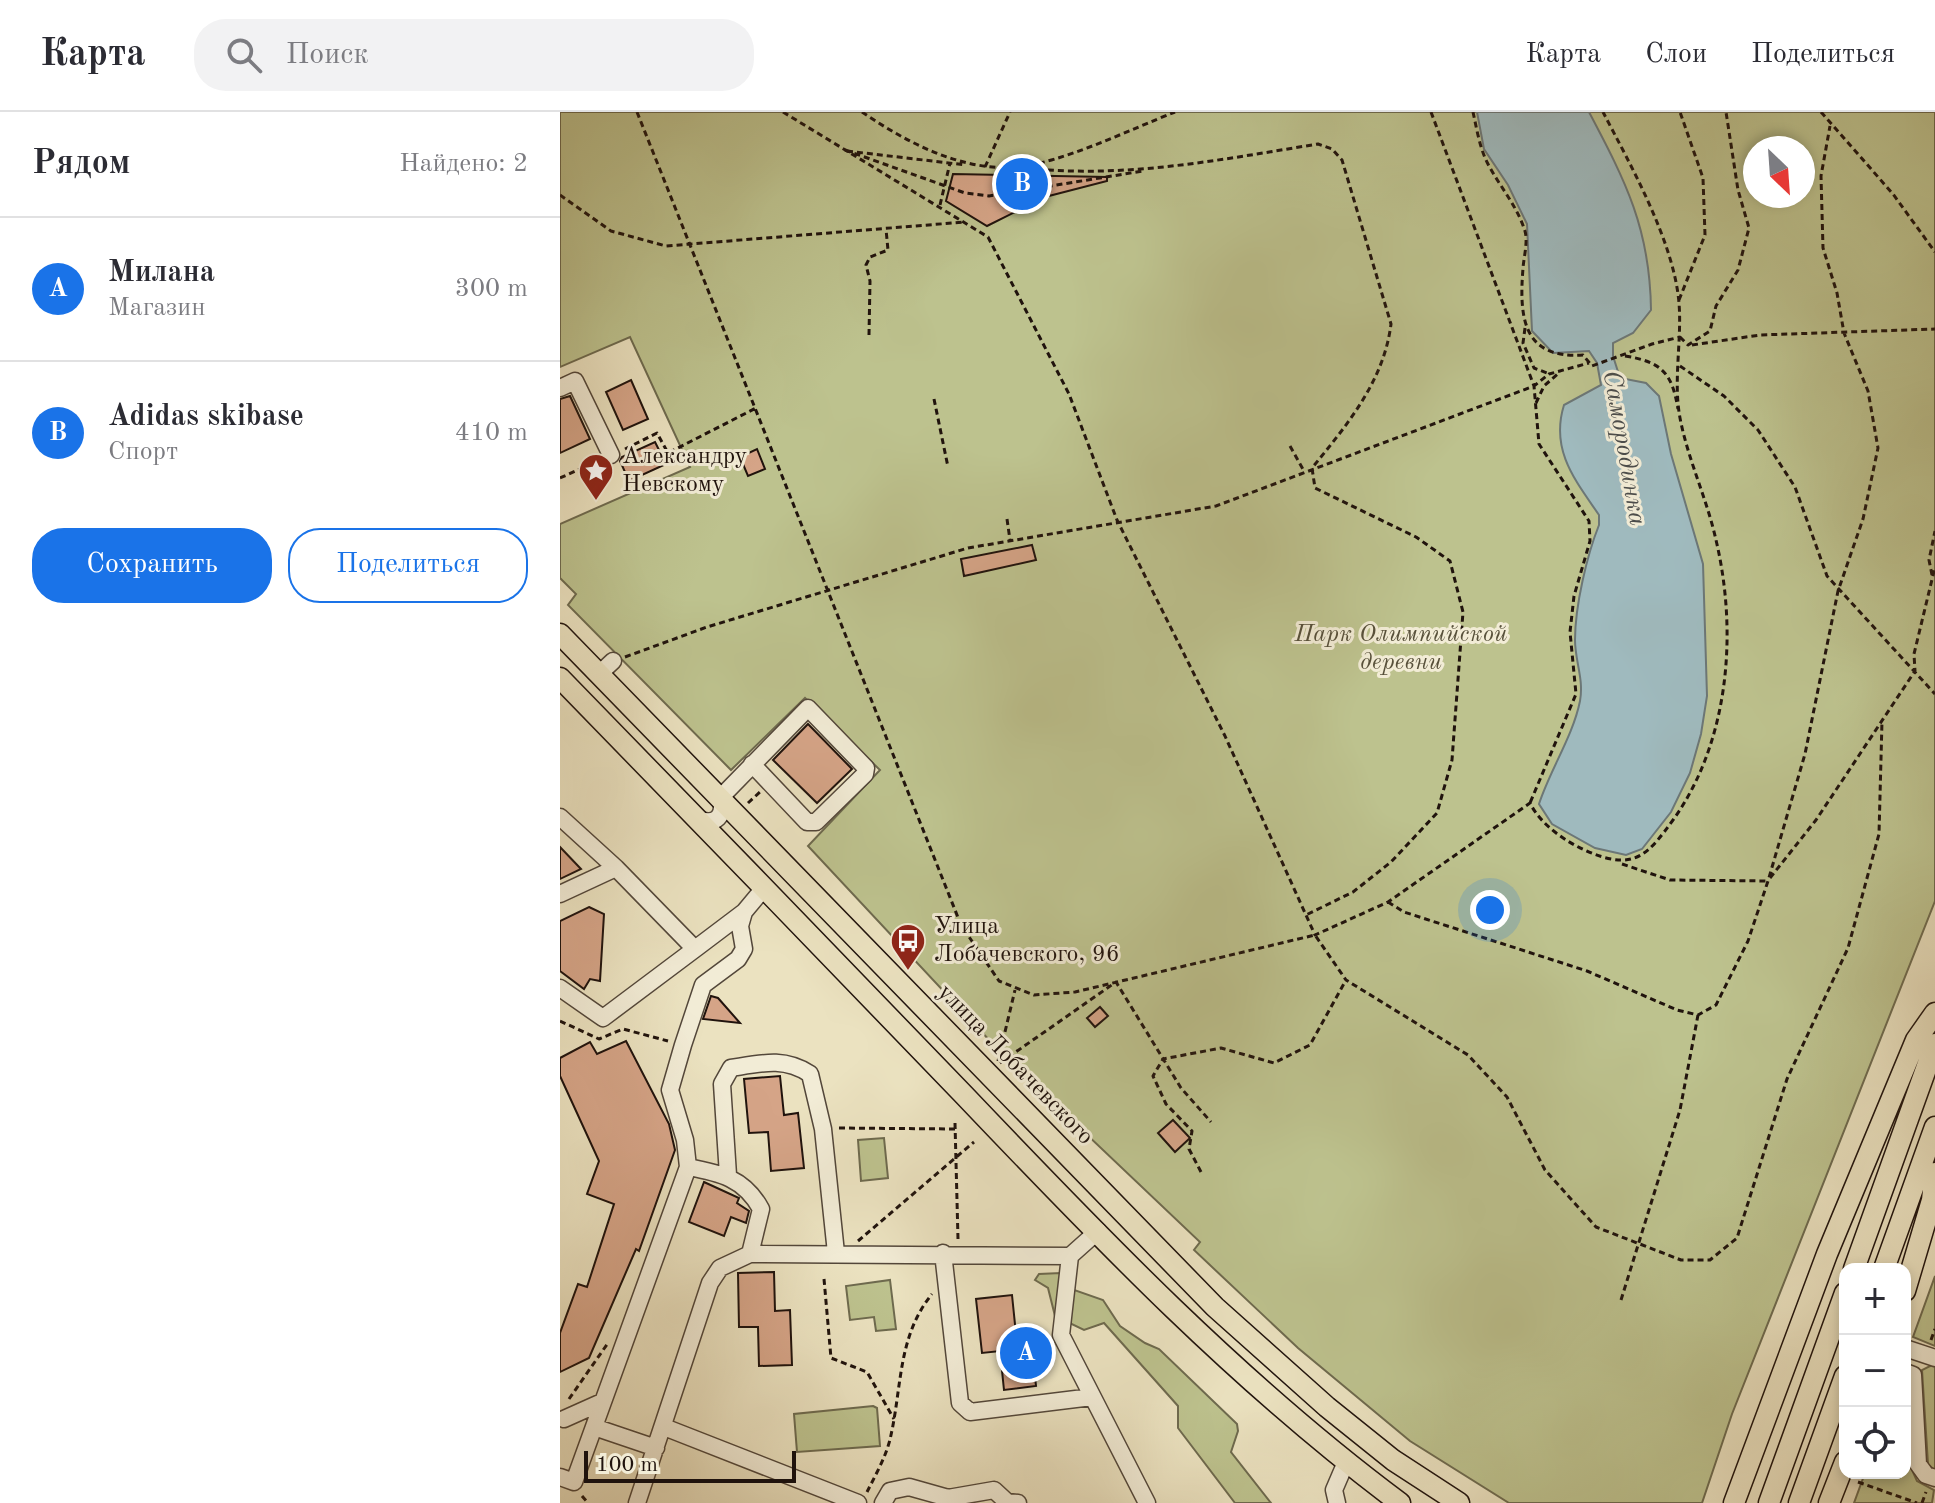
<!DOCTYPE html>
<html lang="ru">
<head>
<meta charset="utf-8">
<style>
  body { margin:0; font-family:"Old Standard TT",serif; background:#f2f2f3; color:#2b2b33 }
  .controls { position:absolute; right:24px; bottom:24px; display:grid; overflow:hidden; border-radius:16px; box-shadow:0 4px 12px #0003 }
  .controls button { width:72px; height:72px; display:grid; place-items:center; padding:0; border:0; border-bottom:2px solid #e1e1e2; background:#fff; color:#2b2b33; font:40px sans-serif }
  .compass { position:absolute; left:1183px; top:24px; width:72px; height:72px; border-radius:50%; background:#fff; box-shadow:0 4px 12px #0003; rotate:155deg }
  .scale { position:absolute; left:24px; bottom:20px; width:212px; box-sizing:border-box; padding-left:8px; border:4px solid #20130d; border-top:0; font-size:22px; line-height:28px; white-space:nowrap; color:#20130d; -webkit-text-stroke:6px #f2ecd6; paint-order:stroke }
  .you { position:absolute; left:930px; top:798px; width:28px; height:28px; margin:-20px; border:6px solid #fff; border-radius:50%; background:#1a73e8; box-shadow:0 0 0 12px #1a73e833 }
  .badge { display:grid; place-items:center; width:52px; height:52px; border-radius:50%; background:#1a73e8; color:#fff; font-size:26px; font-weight:700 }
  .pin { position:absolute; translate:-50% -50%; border:4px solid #fff; box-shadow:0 2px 8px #0006 }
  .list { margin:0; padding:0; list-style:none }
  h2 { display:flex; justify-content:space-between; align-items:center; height:104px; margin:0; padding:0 32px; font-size:34px }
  h2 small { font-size:26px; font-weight:400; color:#7c7c81 }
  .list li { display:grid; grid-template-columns:52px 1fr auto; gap:24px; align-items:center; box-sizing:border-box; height:144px; padding:0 32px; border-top:2px solid #e1e1e2 }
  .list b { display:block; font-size:30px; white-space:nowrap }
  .list p { margin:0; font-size:26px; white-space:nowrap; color:#7c7c81 }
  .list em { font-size:26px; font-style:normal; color:#7c7c81 }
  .actions { display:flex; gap:16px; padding:24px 32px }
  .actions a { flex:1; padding:18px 0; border:2px solid #1a73e8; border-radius:32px; text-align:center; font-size:28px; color:#1a73e8 }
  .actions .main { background:#1a73e8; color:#fff }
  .icon { flex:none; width:44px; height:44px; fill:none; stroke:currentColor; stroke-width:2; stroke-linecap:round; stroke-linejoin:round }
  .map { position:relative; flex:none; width:1375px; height:1391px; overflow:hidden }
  header { display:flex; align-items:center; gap:48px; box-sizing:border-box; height:112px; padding:0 40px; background:#fff; border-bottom:2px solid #e1e1e2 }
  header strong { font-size:38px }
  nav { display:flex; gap:44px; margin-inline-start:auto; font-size:28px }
  .search { width:560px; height:72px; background:#f2f2f3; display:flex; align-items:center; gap:20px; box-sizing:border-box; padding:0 28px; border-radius:32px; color:#7c7c81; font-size:30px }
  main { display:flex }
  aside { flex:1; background:#fff }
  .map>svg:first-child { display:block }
  .green { fill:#bdc28e; stroke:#6e6a4e; stroke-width:2; fill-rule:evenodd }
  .water { fill:#9fbabe; stroke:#6c7777; stroke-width:2 }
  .building { fill:#d5a487; stroke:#20130d; stroke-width:2 }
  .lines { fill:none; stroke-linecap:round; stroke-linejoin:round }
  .minor-casing { stroke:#53473a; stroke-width:19 }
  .major-casing { stroke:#20130d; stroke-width:23 }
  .path { stroke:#20130d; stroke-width:3; stroke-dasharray:6 4; stroke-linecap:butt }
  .minor { stroke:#f2ecd6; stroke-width:16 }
  .major { stroke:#ebe2c0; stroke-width:20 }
  .path-bridge { stroke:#20130d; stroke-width:3; stroke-dasharray:6 4; stroke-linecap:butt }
  .labels { text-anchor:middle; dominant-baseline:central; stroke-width:6; stroke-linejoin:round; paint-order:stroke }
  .poi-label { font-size:24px; fill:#20130d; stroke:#f2ecd6; text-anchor:start }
  .park-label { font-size:24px; font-style:italic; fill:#57503a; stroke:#f2ecd6 }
  .street-label { font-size:24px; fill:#20130d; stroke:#f2ecd6 }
  .water-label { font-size:26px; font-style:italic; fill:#4c4d4b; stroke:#f2ecd6 }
</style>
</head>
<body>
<header>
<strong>Карта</strong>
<div class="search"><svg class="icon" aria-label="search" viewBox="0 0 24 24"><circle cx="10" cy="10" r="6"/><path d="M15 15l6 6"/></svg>Поиск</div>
<nav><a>Карта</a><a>Слои</a><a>Поделиться</a></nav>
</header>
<main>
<aside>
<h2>Рядом<small>Найдено: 2</small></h2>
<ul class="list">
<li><span class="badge">A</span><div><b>Милана</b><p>Магазин</p></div><em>300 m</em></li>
<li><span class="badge">B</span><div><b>Adidas skibase</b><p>Спорт</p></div><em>410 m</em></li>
</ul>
<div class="actions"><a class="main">Сохранить</a><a>Поделиться</a></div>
</aside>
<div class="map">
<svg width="1375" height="1391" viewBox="0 0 1375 1391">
  <rect width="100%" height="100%" fill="#ebe2c0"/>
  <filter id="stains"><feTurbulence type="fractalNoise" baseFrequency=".0025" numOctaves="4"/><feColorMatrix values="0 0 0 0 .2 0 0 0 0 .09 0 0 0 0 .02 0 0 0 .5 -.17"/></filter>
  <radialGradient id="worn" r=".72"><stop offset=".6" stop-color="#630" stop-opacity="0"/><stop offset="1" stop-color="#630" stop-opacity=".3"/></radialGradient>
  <path class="green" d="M0,0H1375V789L1172,1302L1142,1391H949L850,1329L738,1236L634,1138L640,1130L446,946L248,734L320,658L245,586L171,658L8,493L16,482L0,466V412L130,355L70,225L0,255ZM1195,36H1243V84H1195Z
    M324,1026L328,1066L301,1069L298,1028Z
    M501,1161L514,1178L543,1188L560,1214L585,1231L599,1237L677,1312L678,1319L671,1340L711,1391H675L618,1316V1294L544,1211L524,1218L495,1204L488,1176L475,1168L479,1162Z
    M1375,1164V1234L1353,1225Z
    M330,1168L336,1217L316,1219L314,1205L290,1208L286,1174Z
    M1372,1253L1375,1254V1359L1368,1352L1362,1258Z
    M1345,1271L1352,1358L1357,1369L1374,1378L1372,1391H1294L1305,1361H1345Z
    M313,1294L317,1296L320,1334L237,1340L234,1302Z"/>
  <path class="water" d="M917,0H1029C1066,70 1090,117 1091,198L1073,221L1053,231V244L1060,266L1086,271L1099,284L1111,342L1143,452L1147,584L1141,622L1130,661L1111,700L1082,737L1066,743L1035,736L992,712L979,692C990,658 1013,624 1020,589C1024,567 1015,549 1015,528C1015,494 1027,443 1039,413V403C1015,368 990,338 1004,293L1041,273L1037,251L1029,239L993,241L972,219L967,112L948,73L924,37Z"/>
  <path class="building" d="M393,62L547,65V69L485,85L427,114L386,89Z
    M71,268L88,307L63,318L46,280Z
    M10,284L30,327L0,341V287Z
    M95,330L106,352L69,369L60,349L62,345Z
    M197,337L205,357L188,364L180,345Z
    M472,433L476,448L404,464L401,447Z
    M248,612L292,657L257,691L213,648Z
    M0,735L21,757L0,767Z
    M29,795L44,802L40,869L30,867L24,877L0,859V809Z
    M151,884L158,886L180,911L143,907Z
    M540,895L548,904L535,915L527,906Z
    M66,929L109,1012L115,1038L79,1139L76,1137L29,1246L0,1260V1221L18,1172L27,1175L54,1092L27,1082L39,1049L0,964V946L30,930L37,942Z
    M220,964L224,1003L238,1001L244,1056L211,1059L208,1020L189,1021L184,967Z
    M613,1008L630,1026L615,1040L598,1021Z
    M144,1070L179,1086L177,1091L189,1099L186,1111L171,1105L164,1124L129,1110Z
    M214,1160L215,1199L230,1198L232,1253L199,1254L198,1215H179L178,1161Z
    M452,1183L456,1222L470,1220L476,1274L444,1278L440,1239L422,1241L416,1187Z"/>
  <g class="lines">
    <defs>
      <path id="minor" d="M0,276L15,269L51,343
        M38,563L53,549
        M0,705L56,756L135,837L184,800
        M137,707C157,714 165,704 161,685L248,596L306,656L305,662L256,710H247L192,652
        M0,782L56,756
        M0,876L43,906L135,837
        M128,1055C160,1061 184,1066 201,1097L190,1142
        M168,1063L162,972L171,956C202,951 224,945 250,962L263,1017L276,1141
        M538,1119L510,1144L501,1223L587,1391
        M383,1141L400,1291L410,1300L532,1285
        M1345,1236L1375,1246
        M1345,1260L1353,1263L1358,1352L1366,1363L1375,1366
        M4,1307L42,1290
        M34,1315L96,1336
        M104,1315L298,1391
        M0,1365L14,1370L128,1055L125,1028L110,978L123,933L143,873L178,847L184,837L180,814L184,800L204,776
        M77,1391L150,1171L160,1156L190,1142L510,1144
        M323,1391L330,1379L349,1375L388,1386L434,1378L447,1390L458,1391
        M777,1391L774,1378L786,1350"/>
      <path id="major" d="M0,522L655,1195L767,1295L833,1348L899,1391
        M0,566C135,705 270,843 404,983C541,1127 680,1272 840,1391
        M1294,1157L1375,932
        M1324,1157L1375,1015
        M1345,1179L1372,1088L1375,1061
        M1174,1391L1267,1142L1356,928L1375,901
        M1209,1391L1285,1181
        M1239,1391L1285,1264
        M1269,1391L1285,1350"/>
    </defs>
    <use href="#minor" class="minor-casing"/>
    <use href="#major" class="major-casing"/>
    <path class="path" d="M77,0L401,813L439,869L474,883L515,880L755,823L786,868L908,943L947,985L985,1058L1036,1115L1121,1148H1150L1177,1126L1227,967L1288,836L1319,722L1322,609
      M223,0L428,125L509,282L557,408L665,624L755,823L828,790L970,691C981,714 1010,733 1034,742C1076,758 1089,741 1113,708C1169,630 1178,521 1156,428C1147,387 1128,348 1120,306C1113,269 1122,228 1119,191C1114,130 1071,54 1043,0
      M302,0C346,30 402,60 457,55C502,51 571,17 615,0
      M871,0L974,274L979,332L1029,409L1030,429L1014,484L1010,520L1016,582L970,691
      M913,0C917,18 920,38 929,54C941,76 957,94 965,119C968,130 964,144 963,156C959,206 963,247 1023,243L1032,254L1092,232L1120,225
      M1261,0L1333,82L1375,140
      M287,39L406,53
      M425,55L450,0
      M458,55C560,68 658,48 758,32L772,37L782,48L831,212C824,269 787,313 752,356L755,376L856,425L890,449L903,500L892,648L877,701L831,750L793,780L746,803
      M0,83L51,119L106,134L405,110
      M380,93L390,51
      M1119,188L1145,123L1143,66L1120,0
      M965,216L963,231L974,256L987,261
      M309,223L310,169L306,153L310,145L328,138L326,117
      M1120,225L1128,233L1150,219L1156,194L1178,158L1189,116L1178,78L1166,0
      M1132,233L1200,223L1375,217
      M1065,244C1103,250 1112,262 1118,297
      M1120,254L1164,284L1198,318L1235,375L1267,464L1375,582
      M374,287L388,355
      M976,291L984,274L1000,260
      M730,334L744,359
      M65,337L97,321L108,341L198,295
      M0,366L40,348
      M447,407L450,428
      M1372,463L1369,448L1375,419
      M65,545L147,515L408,436L656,394L974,274L989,262L1029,251
      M188,691L200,680
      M1062,752L1110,768L1208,769
      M1210,766L1256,708L1355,559L1354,542L1375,455
      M828,790L844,800L1027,859L1117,898L1138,903L1156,893L1188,829L1208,769L1245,642L1278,479L1303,407L1318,336L1308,279L1284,221L1277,181L1263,136L1261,64L1270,14
      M0,909L39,927L63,917L108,929
      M438,949L455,878
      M440,951L556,870L621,976L651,1010
      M395,1011L398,1127
      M279,1016L395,1017
      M641,1060L629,1037L632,1019L606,992L593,964L603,947L661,936L714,951L750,933L786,868
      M298,1129L414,1030
      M264,1167L271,1246L307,1260L334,1307
      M1061,1188L1120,998L1138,903
      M1371,1228L1375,1217
      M9,1287L48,1231
      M1298,1370L1357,1391
      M307,1380C316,1362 327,1343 331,1323C342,1273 338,1224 372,1182
      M22,1384L28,1391
      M1362,1391L1366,1380"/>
    <use href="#minor" class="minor"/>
    <use href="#major" class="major"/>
    <path class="path-bridge" d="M285,38L405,81L429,84L583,59"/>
  </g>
  <defs>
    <symbol id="sight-pin" viewBox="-11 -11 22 30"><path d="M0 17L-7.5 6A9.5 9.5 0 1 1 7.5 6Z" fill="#8f2418" stroke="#f2ecd6"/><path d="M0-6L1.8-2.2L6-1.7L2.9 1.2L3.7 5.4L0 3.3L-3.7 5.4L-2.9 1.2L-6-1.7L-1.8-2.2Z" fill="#fff"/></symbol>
    <symbol id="bus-pin" viewBox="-11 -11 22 30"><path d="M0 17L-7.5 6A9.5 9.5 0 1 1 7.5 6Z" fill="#8f2418" stroke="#f2ecd6"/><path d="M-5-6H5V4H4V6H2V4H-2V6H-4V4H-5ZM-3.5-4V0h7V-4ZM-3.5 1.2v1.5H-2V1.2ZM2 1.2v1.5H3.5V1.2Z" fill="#fff"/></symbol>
  </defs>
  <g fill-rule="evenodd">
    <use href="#sight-pin" x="16" y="339" width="40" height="54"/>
    <use href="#bus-pin" x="328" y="809" width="40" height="54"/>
  </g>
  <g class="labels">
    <g class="poi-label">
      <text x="62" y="345">Александру<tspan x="62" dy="28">Невскому</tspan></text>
      <text x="374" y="815">Улица<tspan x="374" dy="28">Лобачевского, 96</tspan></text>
    </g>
    <g class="park-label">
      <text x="841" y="523">Парк Олимпийской<tspan x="841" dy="28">деревни</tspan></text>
    </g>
    <g class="street-label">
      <text transform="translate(455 953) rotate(46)">улица Лобачевского</text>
    </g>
    <g class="water-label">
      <text transform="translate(1064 336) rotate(80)">Самородинка</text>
    </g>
  </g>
  <rect width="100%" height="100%" filter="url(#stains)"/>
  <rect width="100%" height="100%" fill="url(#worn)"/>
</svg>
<div class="controls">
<button>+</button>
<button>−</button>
<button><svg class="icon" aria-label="locate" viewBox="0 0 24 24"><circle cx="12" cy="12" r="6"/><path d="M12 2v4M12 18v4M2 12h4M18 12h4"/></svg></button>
</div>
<svg class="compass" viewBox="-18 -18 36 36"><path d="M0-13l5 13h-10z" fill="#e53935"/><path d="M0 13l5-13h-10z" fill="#7c7c81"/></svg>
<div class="scale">100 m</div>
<div class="you"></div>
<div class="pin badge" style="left:466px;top:1241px">A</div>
<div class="pin badge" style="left:462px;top:72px">B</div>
</div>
</main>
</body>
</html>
